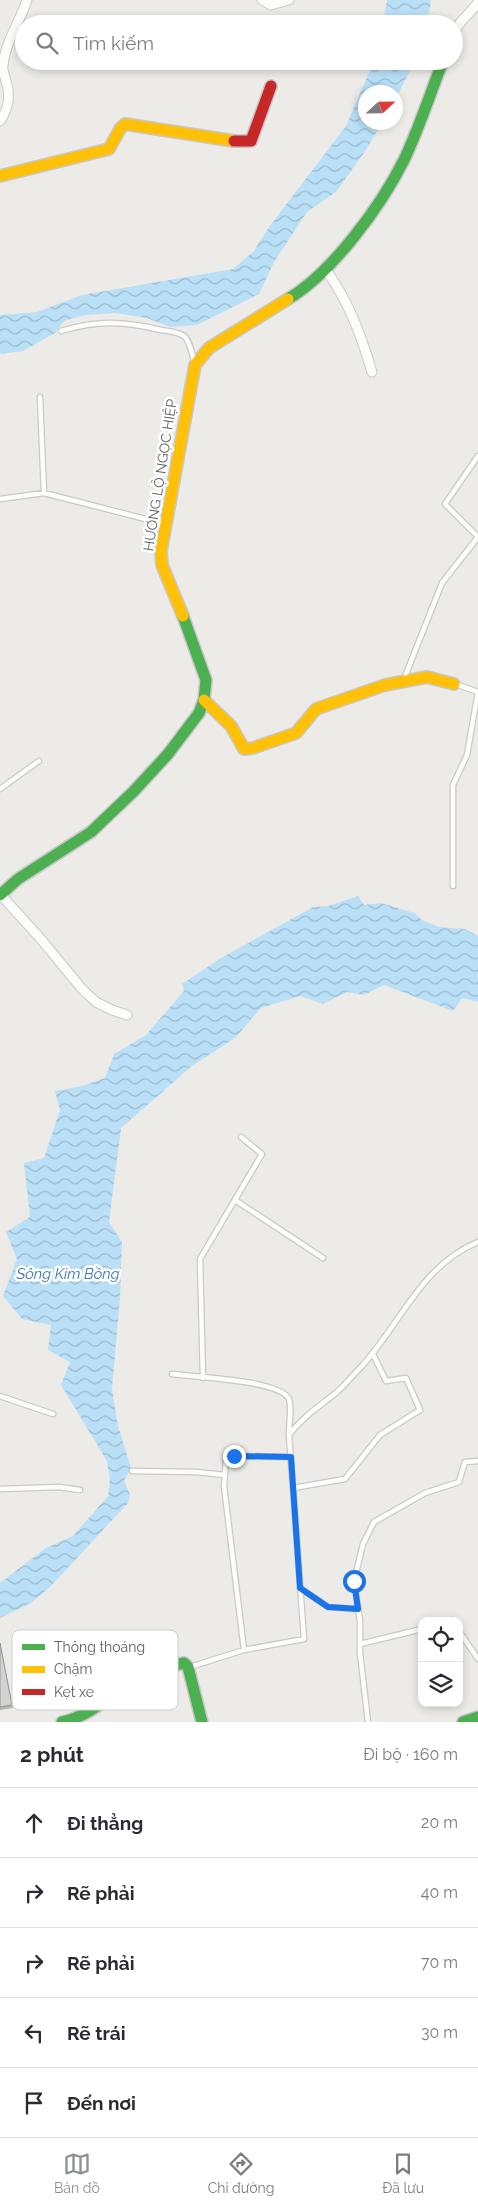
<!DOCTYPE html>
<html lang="vi">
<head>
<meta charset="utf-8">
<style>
  body { margin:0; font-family:Raleway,sans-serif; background:#f2f2f3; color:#2b2b33 }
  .controls { position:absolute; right:15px; bottom:15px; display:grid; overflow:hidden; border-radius:10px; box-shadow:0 2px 8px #0003 }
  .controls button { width:45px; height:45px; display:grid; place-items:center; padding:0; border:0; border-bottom:1px solid #e1e1e2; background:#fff; color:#2b2b33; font:25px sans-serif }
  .compass { position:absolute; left:358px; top:85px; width:45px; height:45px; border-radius:50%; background:#fff; box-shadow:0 2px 8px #0003; rotate:68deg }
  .stop { position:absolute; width:15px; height:15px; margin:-11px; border:4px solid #1a73e8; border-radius:50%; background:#fff }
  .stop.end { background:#1a73e8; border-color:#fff; box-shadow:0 1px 5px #0008 }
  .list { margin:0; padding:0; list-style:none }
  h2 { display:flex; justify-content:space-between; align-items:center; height:65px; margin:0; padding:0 20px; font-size:21px }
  h2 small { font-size:16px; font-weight:400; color:#7c7c81 }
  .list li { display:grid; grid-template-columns:32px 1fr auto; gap:15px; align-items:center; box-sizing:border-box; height:70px; padding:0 20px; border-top:1px solid #e1e1e2 }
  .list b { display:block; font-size:19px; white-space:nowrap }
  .list em { font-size:16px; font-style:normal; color:#7c7c81 }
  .icon { flex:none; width:28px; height:28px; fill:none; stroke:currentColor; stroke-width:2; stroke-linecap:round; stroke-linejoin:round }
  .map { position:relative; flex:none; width:478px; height:1722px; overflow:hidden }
  .search { position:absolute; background:#fff; box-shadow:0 2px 8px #0003; left:15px; right:15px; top:15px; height:55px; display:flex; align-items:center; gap:12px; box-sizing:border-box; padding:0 18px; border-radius:28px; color:#7c7c81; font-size:19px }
  .sheet { height:415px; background:#fff }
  nav { display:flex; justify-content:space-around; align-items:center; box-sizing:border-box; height:70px; border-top:1px solid #e1e1e2; background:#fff; font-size:14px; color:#7c7c81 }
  nav a { display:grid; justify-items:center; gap:2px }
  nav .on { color:#8e9192 }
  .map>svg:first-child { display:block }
  .water { fill:url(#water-waves) }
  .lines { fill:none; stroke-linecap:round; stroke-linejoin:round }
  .lane-casing { stroke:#c9c9c9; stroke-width:7 }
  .street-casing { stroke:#c9c9c9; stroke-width:11 }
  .fast-casing { stroke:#c7c8c7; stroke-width:14 }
  .slow-casing { stroke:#c7c8c7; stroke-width:14 }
  .jam-casing { stroke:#c7c8c7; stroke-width:14 }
  .lane { stroke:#fcfcfb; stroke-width:4.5 }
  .street { stroke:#fcfcfb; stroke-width:9 }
  .fast { stroke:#4caf50; stroke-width:11 }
  .slow { stroke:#ffc107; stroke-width:11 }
  .jam { stroke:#c62828; stroke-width:11 }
  .wall { fill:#b5b5b3 }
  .building { fill:#d3d2d0; stroke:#949392 }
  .route { stroke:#1a73e8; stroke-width:6 }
  .labels { text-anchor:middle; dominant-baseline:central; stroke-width:5; stroke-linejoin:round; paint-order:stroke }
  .street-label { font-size:14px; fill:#5c6065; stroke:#fff }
  .water-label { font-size:15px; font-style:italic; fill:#3977ad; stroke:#fff }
  .key { fill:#fff; stroke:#cecfd1; stroke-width:1 }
  .key-label { font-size:14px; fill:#5c6065 }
</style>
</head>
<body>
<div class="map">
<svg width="478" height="1722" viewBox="0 0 478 1722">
  <defs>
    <pattern id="water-waves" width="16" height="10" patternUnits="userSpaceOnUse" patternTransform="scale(1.25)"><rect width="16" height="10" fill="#bae0f8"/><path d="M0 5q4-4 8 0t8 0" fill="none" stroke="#9ab9cc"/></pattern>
  </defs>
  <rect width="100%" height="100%" fill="#ecebe7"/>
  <path class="water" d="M387,0H431L427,24H383Z
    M374,61H415L396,98V92H366V122L382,123L366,150L336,192L307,212L274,262L259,294L197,325L170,327L147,318L115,313L85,315L64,321L55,333L23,351L0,354V315L37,312L82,295L233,269L254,251L269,227L346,126Z
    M358,896L364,905L381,903L414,913L422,920L439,927L465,929L478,936V1002L462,998L453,1011L384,985L364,995L347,992L323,1004L300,996L261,1008L235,1038L192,1066L121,1128L109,1222L122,1242L120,1298L112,1389L118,1426L131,1468L124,1481L130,1495L128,1503L50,1587L31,1603L0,1618V1583L46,1548L73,1536L108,1496L110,1479L107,1461L61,1385L70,1362L48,1350L51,1325L22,1319L3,1296L17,1259L6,1232L30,1217L24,1163L44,1158L60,1110L55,1091L82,1086L105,1078L114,1054L146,1035L184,991L182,984L221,958L313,907L328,906Z"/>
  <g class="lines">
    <defs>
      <path id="lane" d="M61,331C97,320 124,321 161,330C168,331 178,332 184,336C190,341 192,353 194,361
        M40,397L44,493
        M0,499L44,493L165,524
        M404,679L442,583L478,537L445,504L478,456
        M0,789L39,761
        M453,886V785L467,755L478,692L455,684
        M235,1200L323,1258
        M172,1374C194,1377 280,1380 289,1399C292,1407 289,1424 289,1434
        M203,1378L200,1259L262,1154L241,1137
        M0,1396L53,1414
        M132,1471L196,1472L225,1475
        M293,1488L345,1479L380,1435L420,1410L406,1378L386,1381L373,1354
        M0,1489L59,1487L80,1490
        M300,1588L328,1607L358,1609
        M452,1620V1621
        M459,1631L478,1659
        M360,1644L422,1629
        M244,1650L224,1486L226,1460L234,1456L291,1457
        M190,1667L244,1650L304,1639L289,1435C302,1417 320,1406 337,1392C346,1384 353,1375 361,1367C400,1325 421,1265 478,1242
        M368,1722L360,1653V1621L354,1581L363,1544L374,1522L425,1493L459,1482L465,1462L478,1461"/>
      <path id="street" d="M262,0L271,5L289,0
        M454,33L459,24L478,3
        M0,121C9,108 11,96 6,81C5,76 2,70 3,66C5,42 20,22 27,0
        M326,270C349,302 361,335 372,372
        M0,894L40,938L82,989L96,1002L112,1010L127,1015"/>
      <path id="fast" d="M288,299C332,273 381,206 404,160C419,129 430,94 443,61
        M0,895L18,879L91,832L134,791L168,754L199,713L204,700L206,680L183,616
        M62,1722C87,1717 105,1700 126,1686C144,1674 163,1667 184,1663L188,1667L202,1722
        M463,1722L478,1717"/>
      <path id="slow" d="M0,176L109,149L120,129L125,124L234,141
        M183,616L162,565L161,551L195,365L209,348L288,299
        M204,700L231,726L244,749L253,748L296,733L316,709L385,685L427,677L454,684"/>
      <path id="jam" d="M234,141H251L271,86"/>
    </defs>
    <use href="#lane" class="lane-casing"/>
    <use href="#street" class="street-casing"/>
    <use href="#fast" class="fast-casing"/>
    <use href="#slow" class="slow-casing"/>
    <use href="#jam" class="jam-casing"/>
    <use href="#lane" class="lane"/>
    <use href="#street" class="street"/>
    <use href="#fast" class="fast"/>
    <use href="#slow" class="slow"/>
    <use href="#jam" class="jam"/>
  </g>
  <path class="wall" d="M0,1643L13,1708L0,1710Z"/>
  <path class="building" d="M0,1643L12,1705L0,1707Z"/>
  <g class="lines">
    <path class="route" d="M234,1456L291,1457L300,1588L328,1607L358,1609L354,1581"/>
  </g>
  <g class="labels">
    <g class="street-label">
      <text transform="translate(160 475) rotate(-81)">HƯƠNG LỘ NGỌC HIỆP</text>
    </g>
    <g class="water-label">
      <text x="68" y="1274">Sông Kim Bồng</text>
    </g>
  </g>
  <rect x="12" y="1630" width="166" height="80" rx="8" class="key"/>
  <rect x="22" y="1644" width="23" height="6" fill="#4caf50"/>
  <rect x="22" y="1666" width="23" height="7" fill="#ffc107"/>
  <rect x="22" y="1689" width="23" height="6" fill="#c62828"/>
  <g class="key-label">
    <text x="54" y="1652">Thông thoáng</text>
    <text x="54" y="1674">Chậm</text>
    <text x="54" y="1697">Kẹt xe</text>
  </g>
</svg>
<div class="controls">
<button><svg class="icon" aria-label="locate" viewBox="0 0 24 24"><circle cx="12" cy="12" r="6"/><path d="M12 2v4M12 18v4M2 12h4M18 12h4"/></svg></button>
<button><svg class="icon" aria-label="layers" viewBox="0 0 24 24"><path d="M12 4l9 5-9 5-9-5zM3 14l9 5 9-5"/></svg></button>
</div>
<svg class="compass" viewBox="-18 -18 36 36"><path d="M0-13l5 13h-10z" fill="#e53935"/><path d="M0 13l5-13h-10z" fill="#7c7c81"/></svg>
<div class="stop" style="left:354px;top:1581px"></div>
<div class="stop end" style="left:234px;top:1456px"></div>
<div class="search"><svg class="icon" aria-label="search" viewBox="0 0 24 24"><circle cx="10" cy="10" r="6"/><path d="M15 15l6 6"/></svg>Tìm kiếm</div>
</div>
<section class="sheet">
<h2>2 phút<small>Đi bộ · 160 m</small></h2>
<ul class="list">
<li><svg class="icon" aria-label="ahead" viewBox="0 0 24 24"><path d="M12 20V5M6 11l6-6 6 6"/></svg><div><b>Đi thẳng</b></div><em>20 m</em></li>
<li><svg class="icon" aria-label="right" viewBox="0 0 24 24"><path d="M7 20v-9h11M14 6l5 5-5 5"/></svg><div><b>Rẽ phải</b></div><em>40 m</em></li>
<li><svg class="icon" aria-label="right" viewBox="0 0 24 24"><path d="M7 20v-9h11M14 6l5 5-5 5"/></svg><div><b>Rẽ phải</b></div><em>70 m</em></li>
<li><svg class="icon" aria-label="left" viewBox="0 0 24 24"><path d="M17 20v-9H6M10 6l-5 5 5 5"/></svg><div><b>Rẽ trái</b></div><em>30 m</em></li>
<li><svg class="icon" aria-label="arrive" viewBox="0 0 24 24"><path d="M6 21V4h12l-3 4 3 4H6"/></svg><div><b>Đến nơi</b></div></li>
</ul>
</section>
<nav>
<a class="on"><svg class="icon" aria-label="map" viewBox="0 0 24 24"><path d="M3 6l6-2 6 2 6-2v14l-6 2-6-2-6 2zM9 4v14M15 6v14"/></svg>Bản đồ</a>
<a><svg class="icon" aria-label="directions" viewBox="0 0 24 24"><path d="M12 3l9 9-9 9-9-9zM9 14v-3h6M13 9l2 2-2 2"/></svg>Chỉ đường</a>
<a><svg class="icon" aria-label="saved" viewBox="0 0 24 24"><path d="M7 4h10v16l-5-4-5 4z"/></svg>Đã lưu</a>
</nav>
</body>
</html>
